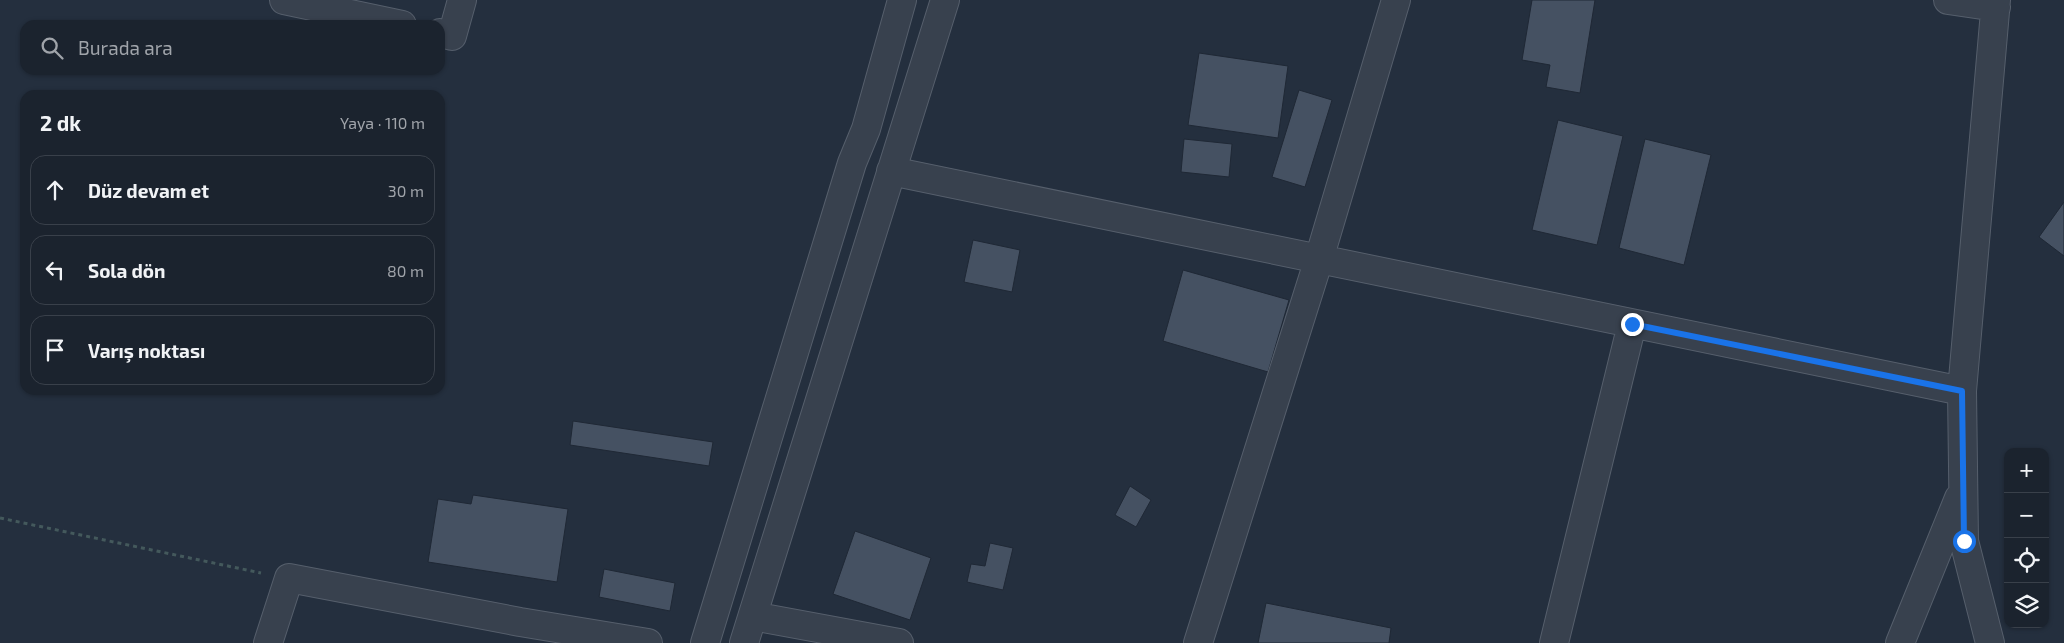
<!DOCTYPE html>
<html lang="tr">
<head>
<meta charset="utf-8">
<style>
  body { margin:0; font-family:"Exo 2",sans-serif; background:#282f3a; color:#f1f3f6 }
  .controls { position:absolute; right:15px; bottom:15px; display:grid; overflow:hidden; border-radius:10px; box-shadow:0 1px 4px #0004 }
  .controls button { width:45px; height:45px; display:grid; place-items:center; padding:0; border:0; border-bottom:1px solid #39404a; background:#1b232e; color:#f1f3f6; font:25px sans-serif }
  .stop { position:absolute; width:15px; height:15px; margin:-11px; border:4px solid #1a73e8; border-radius:50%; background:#fff }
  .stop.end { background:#1a73e8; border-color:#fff; box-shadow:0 1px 5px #0008 }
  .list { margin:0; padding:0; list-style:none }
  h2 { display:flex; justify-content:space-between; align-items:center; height:65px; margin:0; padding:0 20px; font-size:21px }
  h2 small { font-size:16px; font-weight:400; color:#a0a4aa }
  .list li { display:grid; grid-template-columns:32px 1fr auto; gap:15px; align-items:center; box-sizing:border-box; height:70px; margin:0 10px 10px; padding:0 10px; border:1px solid #39404a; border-radius:15px }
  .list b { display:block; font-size:19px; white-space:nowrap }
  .list em { font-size:16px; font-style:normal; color:#a0a4aa }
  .icon { flex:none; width:28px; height:28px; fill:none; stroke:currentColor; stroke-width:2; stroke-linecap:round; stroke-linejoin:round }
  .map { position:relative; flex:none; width:2064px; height:643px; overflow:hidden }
  .search { position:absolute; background:#1b232e; box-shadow:0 1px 4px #0004; left:20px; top:20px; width:425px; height:55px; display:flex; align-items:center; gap:12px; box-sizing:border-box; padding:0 18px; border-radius:15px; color:#a0a4aa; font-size:19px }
  .panel { position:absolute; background:#1b232e; box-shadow:0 1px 4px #0004; left:20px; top:90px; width:425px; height:305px; border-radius:15px }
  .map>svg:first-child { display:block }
  .building { fill:#455162; stroke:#1f2835 }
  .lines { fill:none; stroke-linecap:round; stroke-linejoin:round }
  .minor-casing { stroke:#565f6c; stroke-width:30 }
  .path { stroke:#44595c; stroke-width:3; stroke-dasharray:4 4; stroke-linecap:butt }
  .minor { stroke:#38414e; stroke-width:28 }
  .route { stroke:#1a73e8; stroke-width:6 }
</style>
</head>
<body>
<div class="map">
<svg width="2064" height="643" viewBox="0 0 2064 643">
  <rect width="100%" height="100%" fill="#242f3e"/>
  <path class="building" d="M1532,0H1595L1580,93L1546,87L1550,65L1522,60Z
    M1199,53L1288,66L1278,138L1188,125Z
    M1299,90L1332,100L1305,187L1272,177Z
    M1558,120L1623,136L1597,245L1532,230Z
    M1184,139L1232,144L1229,177L1181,172Z
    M1645,139L1711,155L1684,265L1619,248Z
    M2064,202V256L2039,237Z
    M973,240L1020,250L1012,292L964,282Z
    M1183,270L1289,300L1268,372L1163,341Z
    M573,421L713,442L709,466L570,445Z
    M1130,486L1151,500L1136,527L1115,515Z
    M473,495L568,509L557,582L428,562L438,499L471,504Z
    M855,531L931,558L910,620L833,594Z
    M990,543L1013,548L1003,590L967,582L971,564L985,566Z
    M604,569L675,583L670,611L599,597Z
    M1266,603L1391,628L1389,643H1258Z"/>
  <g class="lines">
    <defs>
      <path id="minor" d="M284,0L402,25
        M1948,0L1996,7
        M440,33L452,36L462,0
        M891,171L1962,391
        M753,616L899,643
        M268,643L289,578L520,622L648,643
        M705,643L852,163L866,129L902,0
        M744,643L945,0
        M1198,643L1319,259L1396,0
        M1554,643L1632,324
        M1900,643L1959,498
        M1990,643L1964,541L1962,391L1996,0"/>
    </defs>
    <use href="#minor" class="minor-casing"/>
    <path class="path" d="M0,518L261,573"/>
    <use href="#minor" class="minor"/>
  </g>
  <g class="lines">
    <path class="route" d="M1632,324L1962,391L1964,541"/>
  </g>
</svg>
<div class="controls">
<button>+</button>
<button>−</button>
<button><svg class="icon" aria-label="locate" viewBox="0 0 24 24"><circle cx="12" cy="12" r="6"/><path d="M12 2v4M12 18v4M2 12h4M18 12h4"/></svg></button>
<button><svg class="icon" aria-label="layers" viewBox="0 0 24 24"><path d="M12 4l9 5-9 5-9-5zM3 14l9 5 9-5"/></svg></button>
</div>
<div class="stop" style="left:1964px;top:541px"></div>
<div class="stop end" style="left:1632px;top:324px"></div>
<div class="search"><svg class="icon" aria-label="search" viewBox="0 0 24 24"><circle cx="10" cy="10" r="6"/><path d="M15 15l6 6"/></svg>Burada ara</div>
<section class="panel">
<h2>2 dk<small>Yaya · 110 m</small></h2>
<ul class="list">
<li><svg class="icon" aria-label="ahead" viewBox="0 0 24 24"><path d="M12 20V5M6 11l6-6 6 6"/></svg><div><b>Düz devam et</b></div><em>30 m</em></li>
<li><svg class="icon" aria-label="left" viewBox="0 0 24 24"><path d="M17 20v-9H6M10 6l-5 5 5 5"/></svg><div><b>Sola dön</b></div><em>80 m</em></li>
<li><svg class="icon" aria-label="arrive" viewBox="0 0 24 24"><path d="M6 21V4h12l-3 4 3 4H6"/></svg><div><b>Varış noktası</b></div></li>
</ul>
</section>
</div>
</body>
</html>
